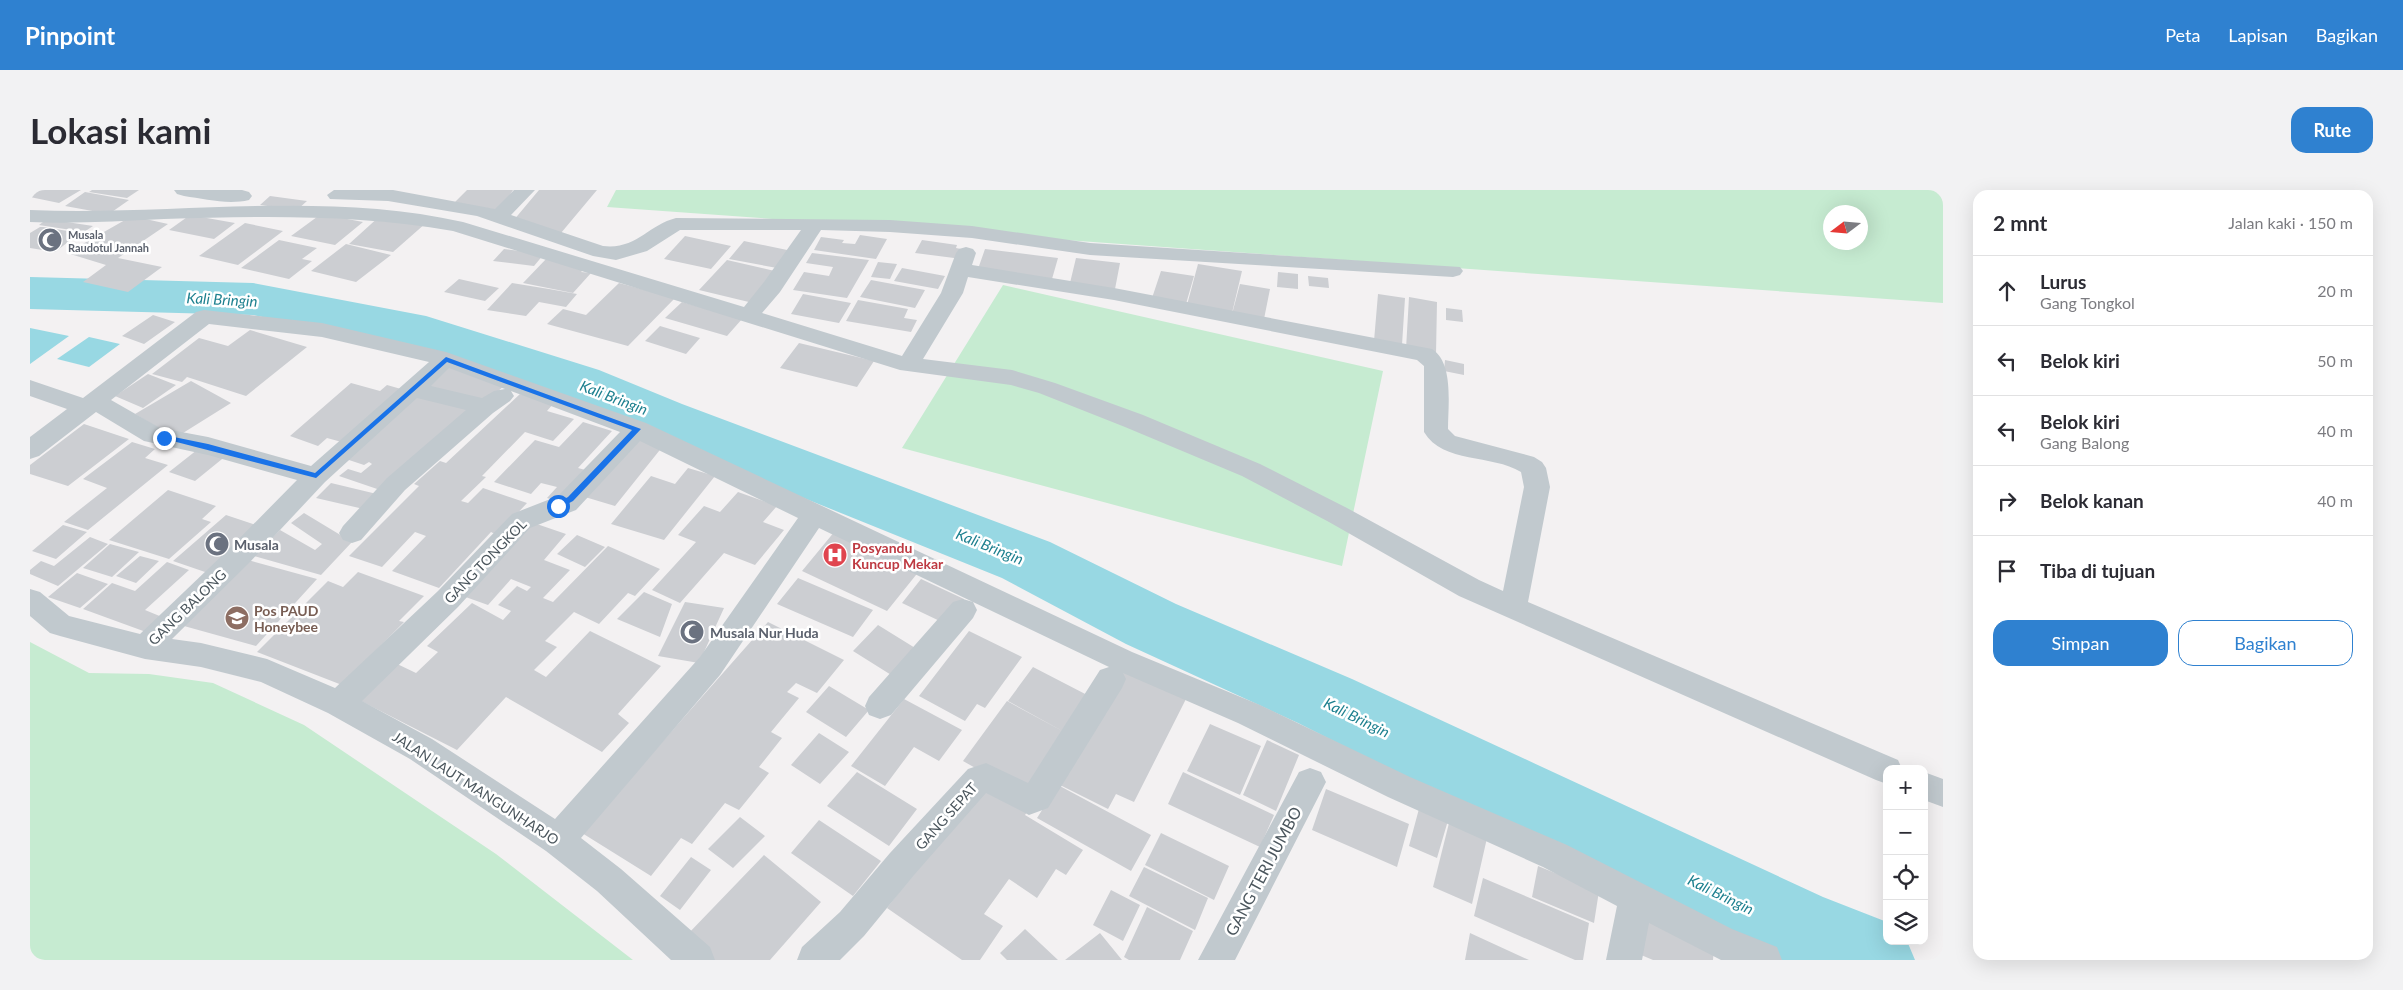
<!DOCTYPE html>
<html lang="id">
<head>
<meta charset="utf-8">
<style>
  body { margin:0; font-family:Lato,sans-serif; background:#f2f2f3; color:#2b2b33 }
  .controls { position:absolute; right:15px; bottom:15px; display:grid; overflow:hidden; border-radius:10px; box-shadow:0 5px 20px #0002 }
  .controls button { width:45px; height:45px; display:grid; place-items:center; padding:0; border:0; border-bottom:1px solid #e1e1e2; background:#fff; color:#2b2b33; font:25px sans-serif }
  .compass { position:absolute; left:1793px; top:15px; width:45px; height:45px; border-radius:50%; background:#fff; box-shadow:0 5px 20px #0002; rotate:254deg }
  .stop { position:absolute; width:15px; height:15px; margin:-11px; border:4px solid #1a73e8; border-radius:50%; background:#fff }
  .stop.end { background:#1a73e8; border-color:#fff; box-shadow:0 1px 5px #0008 }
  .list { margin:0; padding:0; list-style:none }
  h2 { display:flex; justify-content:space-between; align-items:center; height:65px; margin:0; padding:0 20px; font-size:21px }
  h2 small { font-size:16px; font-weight:400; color:#7c7c81 }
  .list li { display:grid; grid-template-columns:32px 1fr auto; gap:15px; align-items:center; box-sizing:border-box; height:70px; padding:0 20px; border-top:1px solid #e1e1e2 }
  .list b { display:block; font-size:19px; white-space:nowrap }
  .list p { margin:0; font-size:16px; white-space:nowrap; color:#7c7c81 }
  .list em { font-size:16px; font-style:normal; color:#7c7c81 }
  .actions { display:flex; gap:10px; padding:15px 20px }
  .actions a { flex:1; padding:11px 0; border:1px solid #2f81d0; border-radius:15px; text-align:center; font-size:18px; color:#2f81d0 }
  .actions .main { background:#2f81d0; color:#fff }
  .icon { flex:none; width:28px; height:28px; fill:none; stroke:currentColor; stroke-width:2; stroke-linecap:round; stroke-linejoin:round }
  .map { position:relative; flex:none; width:1913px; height:770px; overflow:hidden; border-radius:15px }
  header { display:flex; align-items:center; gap:30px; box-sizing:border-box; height:70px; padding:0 25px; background:#2f81d0; color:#fff }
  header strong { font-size:24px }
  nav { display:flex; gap:28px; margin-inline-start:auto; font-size:18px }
  .intro { display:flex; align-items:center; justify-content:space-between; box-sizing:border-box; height:120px; padding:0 30px }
  h1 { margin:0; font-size:35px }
  .button { padding:12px 22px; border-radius:15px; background:#2f81d0; color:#fff; font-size:18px; font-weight:700 }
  main { display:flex; gap:30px; padding:0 30px }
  aside { flex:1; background:#fff; border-radius:15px; box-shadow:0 5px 20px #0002 }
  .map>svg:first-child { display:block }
  .green { fill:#c6ebd1; fill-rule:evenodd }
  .water { fill:#98d8e3 }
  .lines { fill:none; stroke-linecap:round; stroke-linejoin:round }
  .river { fill:#98d8e3; fill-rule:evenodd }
  .building { fill:#ccced2 }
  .minor { fill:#c1c9ce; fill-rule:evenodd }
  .route { fill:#1a73e8 }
  .labels { text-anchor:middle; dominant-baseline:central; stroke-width:5; stroke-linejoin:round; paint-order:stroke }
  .far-worship-label { font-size:11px; font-weight:bold; fill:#5b616d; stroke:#fff; text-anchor:start }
  .worship-label { font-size:14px; font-weight:bold; fill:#5b616d; stroke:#fff; text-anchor:start }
  .health-label { font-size:14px; font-weight:bold; fill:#be3a42; stroke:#fff; text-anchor:start }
  .street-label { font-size:14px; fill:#4b565d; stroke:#fff }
  .education-label { font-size:14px; font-weight:bold; fill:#785e54; stroke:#fff; text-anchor:start }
  .water-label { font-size:15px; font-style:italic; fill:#1d808f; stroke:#fff }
  .near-street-label { font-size:16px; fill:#4b565d; stroke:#fff }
</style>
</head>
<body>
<header>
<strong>Pinpoint</strong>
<nav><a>Peta</a><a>Lapisan</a><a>Bagikan</a></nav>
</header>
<div class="intro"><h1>Lokasi kami</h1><a class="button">Rute</a></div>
<main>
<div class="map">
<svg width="1913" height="770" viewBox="0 0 1913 770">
  <rect width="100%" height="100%" fill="#f3f1f2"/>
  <path class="green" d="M586,0H1913V113L577,17ZM1800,22H1830V52H1800Z
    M973,95L1353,181L1312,376L872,258Z
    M0,452L59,483L119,484L183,493L274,535L466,664L603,770H0Z"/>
  <path class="water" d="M0,138L39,146L0,174Z
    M59,147L90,154L59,177L27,169Z"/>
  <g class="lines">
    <path class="river" d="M0,87L223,93L396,126L569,180L652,214L1020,352L1146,414L1322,489L1793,707L1857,732V751H1877L1885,770H1735L1268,533L1096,454L972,388L610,242L527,206L384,158L223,125L0,119Z"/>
  </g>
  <path class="building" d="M6,0H51L29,13L0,7V4Z
    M62,0H109L97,8L59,2Z
    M437,0H483L470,20L423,14Z
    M509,0H567L531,43L483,31Z
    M55,2L99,10L79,24L35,16Z
    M240,6L277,11L267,20L230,15Z
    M291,24L333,32L305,55L261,46Z
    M160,25L205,33L184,49L139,40Z
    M351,25L396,33L363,62L319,54Z
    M102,26L138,34L88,68L132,77L98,102L53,92L76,75L37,63Z
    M17,29L63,36L54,42L9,35Z
    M215,33L253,41L208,75L169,66Z
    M10,37H13L50,43L25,62L0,58V43Z
    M830,45L857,49L846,69L784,60L791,47L814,50L812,53L825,54Z
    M655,46L701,56L681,79L634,69Z
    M249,50L287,58L272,69L282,71L259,89L211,78Z
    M892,50L927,55L926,58L936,60L932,69L885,63Z
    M714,51L762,61L747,78L699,69Z
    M316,54L361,65L326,92L281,81Z
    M474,59L514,64L504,76L463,71Z
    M955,59L1028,68L1022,89L948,79Z
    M782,63L839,70L817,108L763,100L774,82L799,86L803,77L776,73Z
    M517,68L557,76L551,82L561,83L543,103L493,93Z
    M1046,68L1090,73L1085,99L1040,93Z
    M697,70L749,82L723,113L669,100Z
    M848,72L867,74L860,89L841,87Z
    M1168,74L1212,81L1202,123L1157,115Z
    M872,78L915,86L908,99L864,91Z
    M1131,81L1164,86L1156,114L1122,108Z
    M1248,82L1268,84V99L1247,97Z
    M1278,86L1298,88L1299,98L1279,96Z
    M429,89L469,98L455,111L414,102Z
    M841,90L895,100L885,118L830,107Z
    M482,93L519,99L547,104L536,117L509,112L496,126L457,120Z
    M589,93L645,108L598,156L517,134L533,119L556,125Z
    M1210,94L1240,99L1234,129L1202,124Z
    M773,104L821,113L809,133L761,124Z
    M1348,104L1375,108L1372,155L1344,151Z
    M1379,107L1407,112L1406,164L1376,159Z
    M828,110L878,119L874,128L887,130L881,142L816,131Z
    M652,112L712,129L697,146L635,128Z
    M1416,118L1432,120L1433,132L1416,130Z
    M123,125L145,132L114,154L92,146Z
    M630,136L670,148L656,164L615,151Z
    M220,140L277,157L216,206L157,187L152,192L122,184L169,148L198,156Z
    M769,153L844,171L827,197L750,178Z
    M1415,170L1434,174V185L1414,181Z
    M416,173L477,193L453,215L392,195Z
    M118,184L146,195L113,218L85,206Z
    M161,191L201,213L145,248L105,224Z
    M321,193L350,201L357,195L378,201L319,254L297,248L288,256L260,246Z
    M387,201L446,221L356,302L309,286L318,279L331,283L342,274L339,272L334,275L310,267Z
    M490,204L523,214L517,221L544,229L523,251L495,242L452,286L456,287L431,311L438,313L453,298L497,313L467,345L461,342L409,398L362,381L396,346L385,342L352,377L319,366L389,296L384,294L410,271L416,273Z
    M553,232L582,241L548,278L559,281L532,313L517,308L527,297L511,293L501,304L464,292L505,250L529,257Z
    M54,234L99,249L38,296L0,284V275Z
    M604,248L633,256L585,316L555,307Z
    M102,252L125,259L115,268L138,275L58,340L34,332L77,298L53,289Z
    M172,256L197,265L165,291L139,282Z
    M658,278L685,286L634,350L581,334L621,286L645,294Z
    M301,293L351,305L338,320L286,308Z
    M138,300L186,316L172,329L181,332L139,369L79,350Z
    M708,302L747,316L733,332L754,340L725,375L694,363L650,413L622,400L666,352L648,345L674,316L690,322Z
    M274,323L322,352L291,385L224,366L250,340L285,360L292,354L261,333Z
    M196,325L229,336L178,383L143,371Z
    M498,331L536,344L514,370L540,380L513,408L523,412L578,356L630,379L605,406L598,403L569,434L544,422L515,451L527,457L504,480L516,487L560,441L631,476L588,524L599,533L572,562L476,507L427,560L325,508L363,472L386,483L408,462L397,456L442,413L473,430L481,421L468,415L487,396L497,401L501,397L481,389L458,415L430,405Z
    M33,335L57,342L26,369L2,361Z
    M805,341L890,380L857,421L772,381Z
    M547,345L575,357L555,377L527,364Z
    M60,347L78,354L28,396L0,384V380L11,371L24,376Z
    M80,354L109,362L82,387L53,378Z
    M110,366L129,371L106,393L86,386Z
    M218,370L287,389L226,456L154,436Z
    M137,372L159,380L115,420L132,427L116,442L53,419L82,393L105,401Z
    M328,382L394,406L369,431L374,432L312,495L227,462L298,391L313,397Z
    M47,383L78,394L50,418L18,407Z
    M768,388L843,420L823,447L747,414Z
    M891,389L934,409L916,434L872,413Z
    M614,402L642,414L630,447L587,429Z
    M655,412L694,418L669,473L628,466Z
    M738,432L814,470L787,503L766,493L757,502L769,508L741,542L752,548L729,577L739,583L709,620L695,613L662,654L651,648L621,686L552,643Z
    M848,435L890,461L866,488L823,461Z
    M939,441L992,467L955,518L947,514L935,531L889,506Z
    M1003,477L1061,507L1036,543L978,511Z
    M1091,480L1156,509L1104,612L1086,604L1078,619L1026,593Z
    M799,496L839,520L816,547L776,522Z
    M874,509L932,540L909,571L884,557L855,596L821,576Z
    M977,511L1036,543L995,606L933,571Z
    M1180,534L1231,556L1210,605L1157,581Z
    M789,543L819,562L790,594L761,575Z
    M1237,550L1269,565L1246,621L1213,605Z
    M827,582L887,619L859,656L797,616Z
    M1153,582L1244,625L1230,657L1138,614Z
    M956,588L1001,616L995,625L1053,660L1036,685L1026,679L1007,708L979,689L954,724L973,736L950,770H932L857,718Z
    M1028,595L1121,645L1101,681L1007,628Z
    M1296,599L1379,634L1367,677L1282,640Z
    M1390,615L1419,627L1407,668L1379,656Z
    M710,627L735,646L703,678L678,659Z
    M789,630L851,671L823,706L761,663Z
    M1419,633L1457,648L1442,714L1403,697Z
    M1131,643L1199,676L1184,710L1115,675Z
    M734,665L791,712L740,770H682L656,746Z
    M661,667L681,680L650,720L630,706Z
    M1508,676L1569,701L1564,733L1502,707Z
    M1114,677L1178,708L1165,740L1099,706Z
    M1453,688L1559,733L1553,770H1545L1444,726Z
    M1081,700L1110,715L1093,751L1063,735Z
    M1117,717L1163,741L1150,770H1099L1094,767Z
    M1609,726L1684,757L1683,770H1623L1604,762Z
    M995,739L1028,770H977L970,763Z
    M1070,743L1092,770H1035Z
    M1440,743L1499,770H1435Z"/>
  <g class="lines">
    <path class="minor" d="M144,0H212L219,2L222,6L219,10C198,15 175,9 154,6L147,4Z
      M304,0H363L465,19L484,0H505L481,25L573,56C606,60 618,35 646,28L860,30L942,36L1060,53L1430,77L1433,81L1430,85L1423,87L1060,65L942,48L860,42L791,40L750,102L732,123L872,166L911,103L926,63L929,59L936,57L943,59L946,63L942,75L1084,98L1402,159C1424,173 1418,215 1418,239L1425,246L1504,267L1512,272L1516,278L1520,297L1498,412L1868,570L1872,579H1857V594L1846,590L1429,406L1299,332L1212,286L1095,237L1009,203L981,195L870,180L423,41C327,24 231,26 134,29C89,31 44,34 0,32V20C144,26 291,0 433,32L714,117L734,92L771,40H650L617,61L586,70L563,66L447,26L358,11L300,9L297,5ZM938,87L1084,110L1387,170L1394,176V242C1413,274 1462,264 1491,282L1494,297L1473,401L1449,390L1317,318L1230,274L1113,225L1025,193L982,180L893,169L933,103Z
      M174,120L292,133L416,162L616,233L1102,462L1230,515L1380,587L1537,655L1702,739L1747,757L1752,770H1691L1619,733L1612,770H1576L1587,716L1513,677L1358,607L1208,533L1093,483L1096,489L1092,498L1018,618L999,625L956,603L884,685L834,746L810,770H767L772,757L810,722L860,663L938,579L956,573L998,593L1070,480L1079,477L943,412L947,420L943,428L861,525L850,529L839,525L835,516L839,507L923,412L933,409L943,412L789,338L690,485L551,648L591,679L680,757L685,770H641L567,701L516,661L380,569L298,523L231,492L171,477L115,469L30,446L20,443L0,426V399L10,402L39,426L110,444L200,358L267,290L178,265L114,251L66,222L9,266L0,269V247L37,219L0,206V190L53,208L166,122ZM179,134L292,147L399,172L281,276L178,247L130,238L81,210ZM419,178L475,199L464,201L452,208L401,196ZM481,201L590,242L528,306L482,324L408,401L305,498L237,469L171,453L142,449L220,372L295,292L387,208L436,220L357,288L313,336L309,343L313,350L322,353L331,350L375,300L463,223L480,211L484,206ZM610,251L768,328L670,467L525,629L402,549L332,511L428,417L500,338L546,320Z
      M1280,578L1291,582L1296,592L1205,770H1168L1269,582Z
      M1894,582L1913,589V617L1894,610Z"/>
  </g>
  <path class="route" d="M416,167L611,239L543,311L528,319L525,318V314L538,307L602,240L417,172L286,288L131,248L134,245L178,254L285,283Z"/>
  <defs>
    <symbol id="mosque-disc" viewBox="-11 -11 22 22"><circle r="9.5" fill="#6b7280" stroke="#fff"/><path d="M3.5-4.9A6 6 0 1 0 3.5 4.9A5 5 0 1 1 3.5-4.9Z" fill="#fff"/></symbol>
    <symbol id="hospital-disc" viewBox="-11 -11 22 22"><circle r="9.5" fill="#e0444e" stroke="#fff"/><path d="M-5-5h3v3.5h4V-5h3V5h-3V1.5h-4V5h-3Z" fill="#fff"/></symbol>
    <symbol id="school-disc" viewBox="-11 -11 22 22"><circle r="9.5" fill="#8d6e63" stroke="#fff"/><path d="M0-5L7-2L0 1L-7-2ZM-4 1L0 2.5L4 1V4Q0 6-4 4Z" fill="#fff"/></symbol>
  </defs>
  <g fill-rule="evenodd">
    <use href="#mosque-disc" x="6" y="36" width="28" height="28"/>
    <use href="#mosque-disc" x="173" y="340" width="28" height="28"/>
    <use href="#hospital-disc" x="791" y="351" width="28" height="28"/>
    <use href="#school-disc" x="193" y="414" width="28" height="28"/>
    <use href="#mosque-disc" x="648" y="428" width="28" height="28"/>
  </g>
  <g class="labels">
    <g class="far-worship-label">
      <text x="38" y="44">Musala<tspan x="38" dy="13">Raudotul Jannah</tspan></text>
    </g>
    <g class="worship-label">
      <text x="204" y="354">Musala</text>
      <text x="680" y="442">Musala Nur Huda</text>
    </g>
    <g class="health-label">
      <text x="822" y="357">Posyandu<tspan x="822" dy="16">Kuncup Mekar</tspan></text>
    </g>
    <g class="street-label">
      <text transform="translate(455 371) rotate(-46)">GANG TONGKOL</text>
      <text transform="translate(157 417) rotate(-44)">GANG BALONG</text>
      <text transform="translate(446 598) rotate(33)">JALAN LAUT MANGUNHARJO</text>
      <text transform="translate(916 626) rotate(-48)">GANG SEPAT</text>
    </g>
    <g class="education-label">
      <text x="224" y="420">Pos PAUD<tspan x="224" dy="16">Honeybee</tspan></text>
    </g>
    <g class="water-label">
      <text transform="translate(192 109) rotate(3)">Kali Bringin</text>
      <text transform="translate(584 207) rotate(21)">Kali Bringin</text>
      <text transform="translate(960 356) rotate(22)">Kali Bringin</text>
      <text transform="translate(1327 527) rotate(26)">Kali Bringin</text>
      <text transform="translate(1691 704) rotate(26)">Kali Bringin</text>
    </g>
    <g class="near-street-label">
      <text transform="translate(1233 681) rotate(-62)">GANG TERI JUMBO</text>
    </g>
  </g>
</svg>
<div class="controls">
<button>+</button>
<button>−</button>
<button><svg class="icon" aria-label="locate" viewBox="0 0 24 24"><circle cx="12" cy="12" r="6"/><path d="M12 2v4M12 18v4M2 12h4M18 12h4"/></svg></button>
<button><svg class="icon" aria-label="layers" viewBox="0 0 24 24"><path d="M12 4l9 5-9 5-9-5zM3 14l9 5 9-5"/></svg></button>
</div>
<svg class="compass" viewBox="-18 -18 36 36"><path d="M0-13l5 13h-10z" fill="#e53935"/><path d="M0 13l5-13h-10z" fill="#7c7c81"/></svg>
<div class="stop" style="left:528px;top:316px"></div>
<div class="stop end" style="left:134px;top:248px"></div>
</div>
<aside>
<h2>2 mnt<small>Jalan kaki · 150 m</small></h2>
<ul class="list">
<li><svg class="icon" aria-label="ahead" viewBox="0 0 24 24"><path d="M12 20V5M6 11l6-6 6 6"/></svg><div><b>Lurus</b><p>Gang Tongkol</p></div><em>20 m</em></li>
<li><svg class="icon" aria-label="left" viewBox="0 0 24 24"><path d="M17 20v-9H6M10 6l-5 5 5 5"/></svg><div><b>Belok kiri</b></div><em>50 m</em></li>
<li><svg class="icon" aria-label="left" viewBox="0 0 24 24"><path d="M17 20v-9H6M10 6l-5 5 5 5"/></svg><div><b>Belok kiri</b><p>Gang Balong</p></div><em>40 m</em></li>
<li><svg class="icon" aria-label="right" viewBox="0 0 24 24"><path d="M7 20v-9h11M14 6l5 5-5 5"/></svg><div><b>Belok kanan</b></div><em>40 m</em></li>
<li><svg class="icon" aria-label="arrive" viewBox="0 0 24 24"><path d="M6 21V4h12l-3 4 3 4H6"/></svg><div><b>Tiba di tujuan</b></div></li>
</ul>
<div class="actions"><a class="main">Simpan</a><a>Bagikan</a></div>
</aside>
</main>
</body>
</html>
